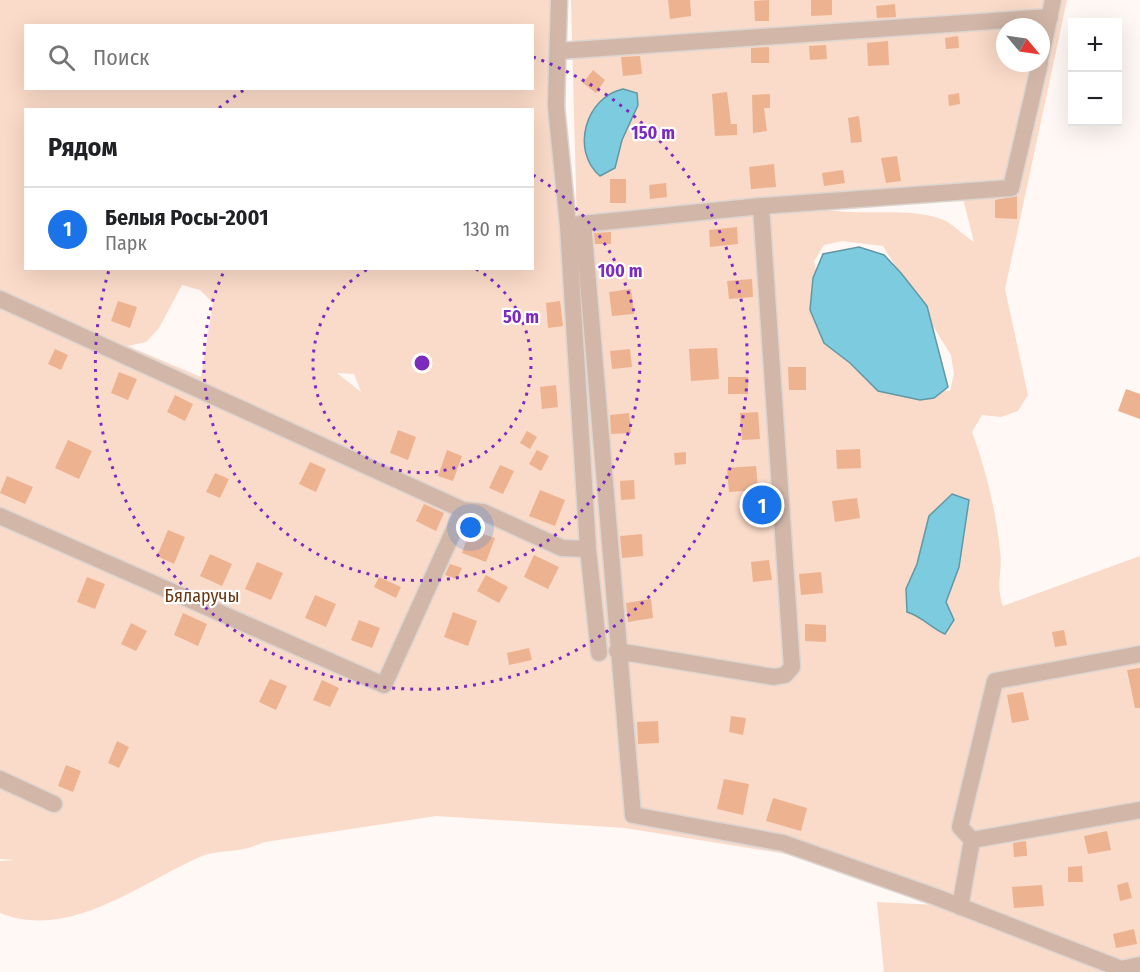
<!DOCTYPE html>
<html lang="ru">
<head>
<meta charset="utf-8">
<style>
  body { margin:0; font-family:"Fira Sans Condensed",sans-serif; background:#f2f2f2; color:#202124 }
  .controls { position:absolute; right:18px; top:18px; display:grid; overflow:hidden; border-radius:0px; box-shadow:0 6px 24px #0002 }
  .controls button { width:54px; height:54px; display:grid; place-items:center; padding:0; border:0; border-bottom:2px solid #e0e0e0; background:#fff; color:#202124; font:30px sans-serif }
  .compass { position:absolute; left:996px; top:18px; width:54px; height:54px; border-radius:50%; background:#fff; box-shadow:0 6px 24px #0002; rotate:119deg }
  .you { position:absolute; left:471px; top:528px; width:21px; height:21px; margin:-15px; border:4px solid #fff; border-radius:50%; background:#1a73e8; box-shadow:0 0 0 9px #1a73e833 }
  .badge { display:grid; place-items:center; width:39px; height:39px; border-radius:50%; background:#1a73e8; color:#fff; font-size:20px; font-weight:700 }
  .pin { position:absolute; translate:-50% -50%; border:3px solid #fff; box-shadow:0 2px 6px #0006 }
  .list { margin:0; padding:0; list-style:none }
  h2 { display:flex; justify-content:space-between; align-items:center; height:78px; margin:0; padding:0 24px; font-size:26px }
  h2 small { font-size:20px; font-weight:400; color:#757577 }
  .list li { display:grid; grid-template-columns:39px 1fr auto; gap:18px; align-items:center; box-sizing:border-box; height:84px; padding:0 24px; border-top:2px solid #e0e0e0 }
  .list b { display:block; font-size:22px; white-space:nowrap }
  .list p { margin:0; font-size:20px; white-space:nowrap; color:#757577 }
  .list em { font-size:20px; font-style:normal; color:#757577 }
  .icon { flex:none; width:33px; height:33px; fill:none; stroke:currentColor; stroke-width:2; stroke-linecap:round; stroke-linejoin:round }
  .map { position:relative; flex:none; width:1140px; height:972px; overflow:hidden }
  .search { position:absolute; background:#fff; box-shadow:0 6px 24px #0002; left:24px; top:24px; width:510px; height:66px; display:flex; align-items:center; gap:15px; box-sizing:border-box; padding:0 21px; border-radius:0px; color:#757577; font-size:22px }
  .panel { position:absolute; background:#fff; box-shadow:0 6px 24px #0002; left:24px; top:108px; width:510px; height:162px; border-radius:0px }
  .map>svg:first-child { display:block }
  .green { fill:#fadac8; fill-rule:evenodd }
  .water { fill:#7dcbde; stroke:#6298a5; stroke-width:1.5 }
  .building { fill:#edb391 }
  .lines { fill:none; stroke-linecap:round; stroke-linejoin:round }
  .minor-casing { stroke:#dcd5d2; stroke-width:19 }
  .minor { stroke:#d2b7a8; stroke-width:16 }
  .ring { fill:none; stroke:#7b2cbf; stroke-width:3; stroke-dasharray:3 6 }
  .labels { text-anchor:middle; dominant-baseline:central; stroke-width:4.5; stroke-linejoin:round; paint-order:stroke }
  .park-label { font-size:18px; fill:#6b3711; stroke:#fff }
  .centre { fill:#7b2cbf; stroke:#fff; stroke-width:3 }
  .ring-label { font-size:18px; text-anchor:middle; font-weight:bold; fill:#7b2cbf; stroke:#fff; stroke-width:4.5; stroke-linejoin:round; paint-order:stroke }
</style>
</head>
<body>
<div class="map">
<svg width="1140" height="972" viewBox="0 0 1140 972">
  <rect width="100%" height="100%" fill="#fff8f4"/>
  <path class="green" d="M0,0H567L563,268L578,266L571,0H1067L1005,289L1028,395L1018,411L1001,417L982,415L972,432C986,470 996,511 1000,551C1003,573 995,583 1003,606L1140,556V972H884L877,902L936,905L786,854L625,828L436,816L265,842C258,844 250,848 243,849C230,852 214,851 202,856C140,883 70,941 0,913V861L16,860L0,859ZM26,26H532V88H26ZM1005,27H1041V63H1005ZM26,110H532V268H26ZM963,199L974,242C964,236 954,225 944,220C909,206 860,217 823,209ZM842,241L883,246L951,355L954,374L950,391L915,388L830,333L814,261L824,245ZM182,285L200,290L213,303L201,377L128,346L146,342L159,328ZM337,373L354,374L361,392Z"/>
  <path class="water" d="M623,89L637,93L638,105L622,140L615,168L600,176C570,150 586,97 623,89Z
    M859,247L884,255L901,273L927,306L948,387L934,398L920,400L878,391L850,363L824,343L810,310L813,278L823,254Z
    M952,494L969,500L959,567L946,602L954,620L945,634C931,628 923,617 907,612L906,589L917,564L929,516Z"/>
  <path class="building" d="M668,0H690L691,16L670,19Z
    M769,0V21H755L754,1Z
    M811,0H832V15L811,16Z
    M895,4L896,17L877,18L876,6Z
    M958,36L959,48L946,49L945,38Z
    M888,41L889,65L868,66L867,43Z
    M826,45L827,59L810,60L809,46Z
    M769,47V63H751V48Z
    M640,56L642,74L623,76L621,57Z
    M593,70L605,80L596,93L583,83Z
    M727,92L731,124H737V135L715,136L712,94Z
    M959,93L960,104L949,106L948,95Z
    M770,94V108H764L767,131L753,133L752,95Z
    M859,116L862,142L851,143L848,118Z
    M897,156L901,181L886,183L881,158Z
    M774,164L776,187L751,189L749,167Z
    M843,170L845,183L824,186L822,173Z
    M610,179H626V203H610Z
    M666,183L667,197L650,199L649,185Z
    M1017,196V219L995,218V200Z
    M737,227L738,244L710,247L709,230Z
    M611,232V244H595L594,233Z
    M752,279L753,297L729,299L727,281Z
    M631,289L634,314L612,316L609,292Z
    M118,301L137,307L130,328L111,321Z
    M560,301L563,326L548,328L546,303Z
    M717,348L719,379L691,381L689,349Z
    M55,349L68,355L61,370L48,364Z
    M630,349L632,367L612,369L610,351Z
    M788,367H806V390H789Z
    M119,372L137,379L128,400L111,393Z
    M728,377H748V394H728Z
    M556,385L558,407L542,409L540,387Z
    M1126,389L1140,394V419L1118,411Z
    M175,395L193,404L185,421L167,412Z
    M758,412L760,439L742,440L740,413Z
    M629,413L631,433L611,434L610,415Z
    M398,430L416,437L408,460L390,453Z
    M527,431L537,437L530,449L520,443Z
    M68,440L92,451L79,479L55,468Z
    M860,449L861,468L837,469L836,450Z
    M447,450L462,456L453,481L438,476Z
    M537,450L549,456L541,471L529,464Z
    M686,452V464L675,465L674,453Z
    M310,462L326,469L316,492L299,484Z
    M500,465L514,471L503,494L489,488Z
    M756,466L758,490L729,492L727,468Z
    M215,473L229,479L220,498L206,492Z
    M7,476L33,487L25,504L0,493Z
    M634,480L635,499L621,500L620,481Z
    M540,490L565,500L555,526L529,516Z
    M857,498L860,518L835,522L832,501Z
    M424,504L444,513L436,531L416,521Z
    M168,530L185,537L174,564L157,556Z
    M470,530L495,538L486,562L462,553Z
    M642,534L643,556L622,558L620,536Z
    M210,554L232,564L222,586L200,576Z
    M534,555L559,567L548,589L524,577Z
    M769,560L772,580L753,582L751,562Z
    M257,562L283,573L271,600L245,589Z
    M450,564L462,568L457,579L445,575Z
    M821,572L823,593L801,595L799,574Z
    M486,575L508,587L499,603L477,591Z
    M87,577L105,584L95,609L77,602Z
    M379,577L401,587L396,598L374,587Z
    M315,595L336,604L326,627L305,618Z
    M651,599L653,618L628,622L626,603Z
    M453,612L477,621L468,646L444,637Z
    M183,613L207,624L198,646L174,635Z
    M359,620L380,628L372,648L351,640Z
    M131,623L147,631L136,651L121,644Z
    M805,624L826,625V642L805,641Z
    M1064,630L1067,645L1055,647L1052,632Z
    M529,648L532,660L509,665L507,653Z
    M1140,668V708H1135L1127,670Z
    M270,679L287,686L276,710L259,702Z
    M322,680L339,688L330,707L313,700Z
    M1023,692L1029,720L1012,723L1007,695Z
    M731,716L746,718L743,735L729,732Z
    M658,721L659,743L638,744L637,722Z
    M117,741L129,747L119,768L108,763Z
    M66,765L81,771L73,792L58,786Z
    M724,779L749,784L743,815L717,809Z
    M773,798L807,808L801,831L766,821Z
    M1107,831L1111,850L1088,854L1084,836Z
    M1026,841L1027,856L1014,857L1013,843Z
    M1082,866L1083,882H1068V867Z
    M1128,882L1132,898L1120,901L1117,885Z
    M1042,885L1044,906L1014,908L1012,887Z
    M1134,929L1137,944L1116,948L1113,934Z"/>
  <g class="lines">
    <defs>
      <path id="minor" d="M559,0L556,106L568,226L588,549L599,653
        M559,51L1050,17
        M1041,56L1053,0
        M583,223L633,815L783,843L936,897L1121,969L1140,965
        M572,225L761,206L1011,188L1040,63
        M0,299L463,510L483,512L562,548L588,549
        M0,516L384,685L463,510
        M617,651L774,677L785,675L792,667L761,206
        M0,779L54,804
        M972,840L960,827L995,681L1140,654
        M960,907L972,840L1140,810"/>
    </defs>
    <use href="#minor" class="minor-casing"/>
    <use href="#minor" class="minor"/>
  </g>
  <g class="ring">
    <path d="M476 269A109 109 0 1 1 368 269"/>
    <path d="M533 175A218 218 0 1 1 225 269"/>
    <path d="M219 108A326 326 0 0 1 244 90M533 57A326 326 0 1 1 109 270"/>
  </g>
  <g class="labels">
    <g class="park-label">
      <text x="202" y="596">Бяларучы</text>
    </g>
  </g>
  <circle cx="422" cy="363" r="9" class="centre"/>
  <g class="ring-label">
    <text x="653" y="139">150 m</text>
    <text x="620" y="277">100 m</text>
    <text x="521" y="323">50 m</text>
  </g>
</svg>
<div class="controls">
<button>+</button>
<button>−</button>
</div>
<svg class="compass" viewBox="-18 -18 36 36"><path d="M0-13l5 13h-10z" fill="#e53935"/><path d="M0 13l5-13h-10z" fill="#757577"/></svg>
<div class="you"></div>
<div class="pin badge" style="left:762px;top:505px">1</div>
<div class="search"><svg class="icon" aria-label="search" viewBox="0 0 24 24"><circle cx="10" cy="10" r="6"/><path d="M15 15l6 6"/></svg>Поиск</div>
<section class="panel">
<h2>Рядом<small></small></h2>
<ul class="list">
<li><span class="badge">1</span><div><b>Белыя Росы-2001</b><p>Парк</p></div><em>130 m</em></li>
</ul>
</section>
</div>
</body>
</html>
